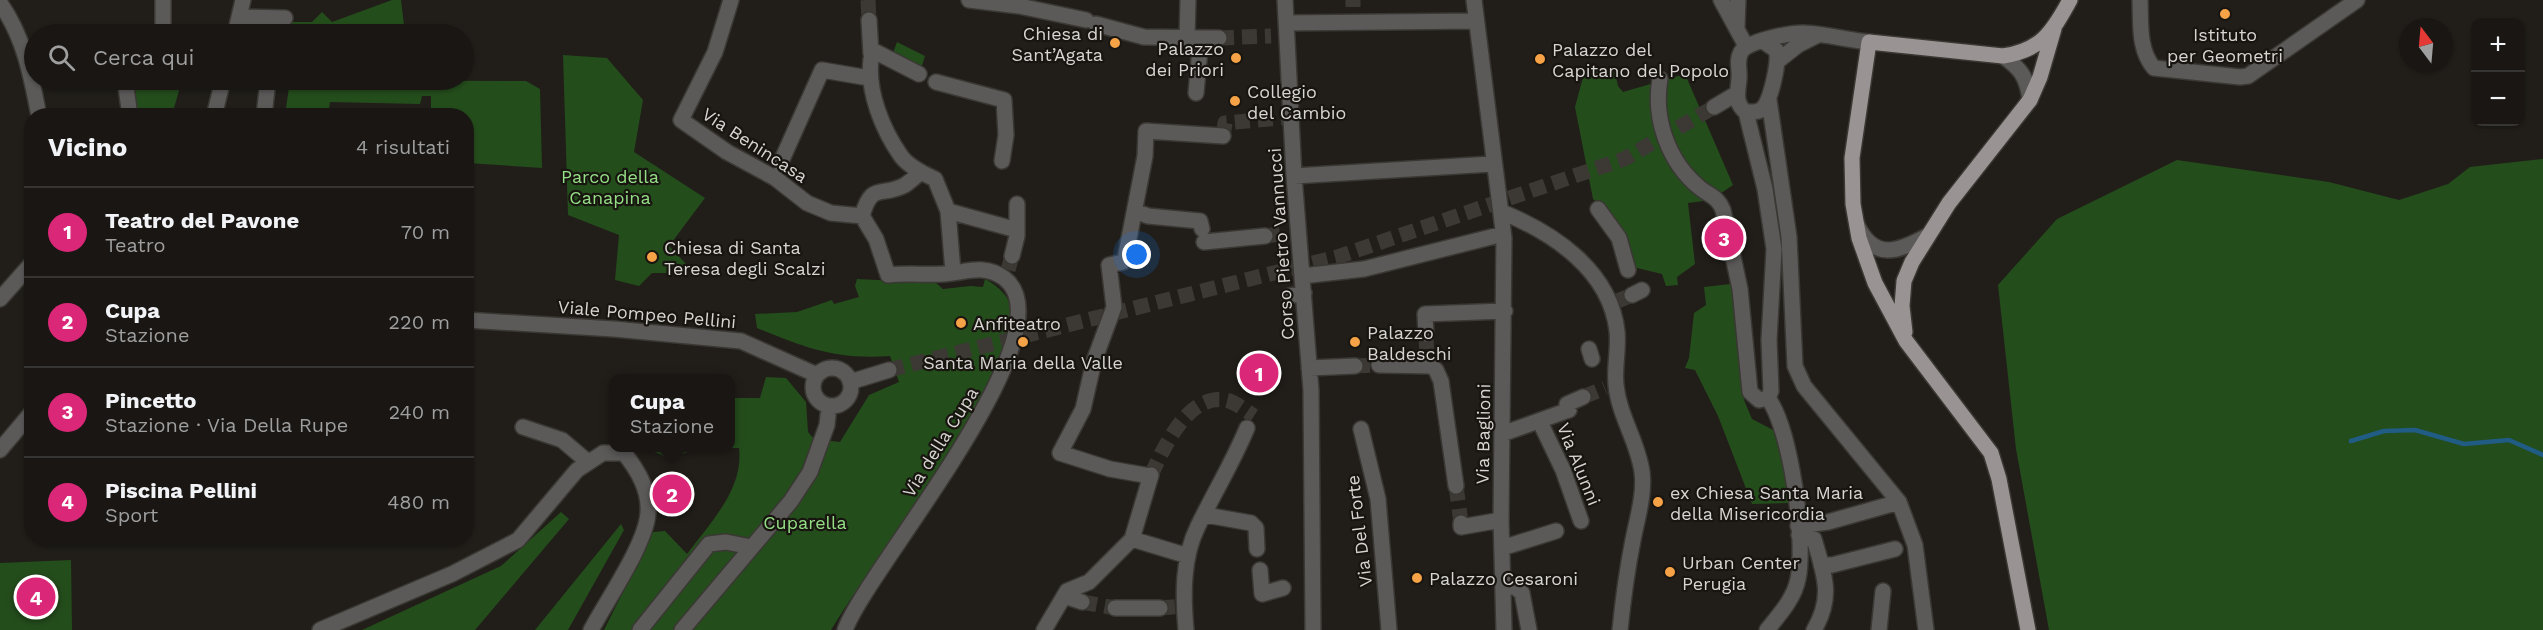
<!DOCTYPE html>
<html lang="it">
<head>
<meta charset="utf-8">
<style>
  body { margin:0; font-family:"Work Sans",sans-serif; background:#262321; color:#f1f3f6 }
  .controls { position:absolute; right:18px; top:18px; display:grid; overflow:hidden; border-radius:12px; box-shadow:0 2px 4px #0004 }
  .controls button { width:54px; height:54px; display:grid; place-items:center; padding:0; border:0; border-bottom:2px solid #373533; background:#191613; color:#f1f3f6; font:30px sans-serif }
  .compass { position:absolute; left:2399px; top:18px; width:54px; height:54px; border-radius:50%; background:#191613; box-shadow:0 2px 4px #0004; rotate:344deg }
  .you { position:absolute; left:1137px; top:255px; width:21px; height:21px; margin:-15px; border:4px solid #fff; border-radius:50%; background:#1a73e8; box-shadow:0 0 0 9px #1a73e833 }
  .badge { display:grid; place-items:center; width:39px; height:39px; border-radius:50%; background:#db2777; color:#fff; font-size:20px; font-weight:700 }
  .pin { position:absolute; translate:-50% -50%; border:3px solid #fff; box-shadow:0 2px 6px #0006 }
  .popup { position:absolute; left:609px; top:374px; width:126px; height:78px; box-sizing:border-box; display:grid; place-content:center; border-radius:12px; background:#191613; filter:drop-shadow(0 2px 4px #0005); font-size:20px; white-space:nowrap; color:#9f9fa0 }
  .popup b { font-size:22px; color:#f1f3f6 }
  .popup::after { content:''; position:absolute; left:50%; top:100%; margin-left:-12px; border:12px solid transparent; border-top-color:#191613 }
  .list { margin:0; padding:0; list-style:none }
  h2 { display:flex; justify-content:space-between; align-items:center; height:78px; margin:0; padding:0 24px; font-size:26px }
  h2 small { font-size:20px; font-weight:400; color:#9f9fa0 }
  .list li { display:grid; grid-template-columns:39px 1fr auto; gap:18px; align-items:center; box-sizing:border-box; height:90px; padding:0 24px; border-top:2px solid #373533 }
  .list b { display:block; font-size:22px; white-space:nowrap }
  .list p { margin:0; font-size:20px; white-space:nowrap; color:#9f9fa0 }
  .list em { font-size:20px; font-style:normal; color:#9f9fa0 }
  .icon { flex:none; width:33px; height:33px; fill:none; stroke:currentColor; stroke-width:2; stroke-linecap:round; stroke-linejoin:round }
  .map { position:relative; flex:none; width:2543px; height:630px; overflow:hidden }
  .search { position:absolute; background:#191613; box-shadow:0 2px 4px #0004; left:24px; top:24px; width:450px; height:66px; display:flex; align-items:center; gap:15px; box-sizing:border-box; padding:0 21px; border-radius:33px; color:#9f9fa0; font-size:22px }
  .panel { position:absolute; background:#191613; box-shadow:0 2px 4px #0004; left:24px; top:108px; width:450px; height:438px; border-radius:24px }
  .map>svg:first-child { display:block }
  .green { fill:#244d1c }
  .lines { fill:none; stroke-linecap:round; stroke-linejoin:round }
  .stream { stroke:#205c84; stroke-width:4.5 }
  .minor-tunnel { stroke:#3c3935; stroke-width:15; stroke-dasharray:15 8; stroke-linecap:butt }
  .minor-casing { stroke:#3a3833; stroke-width:18 }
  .major-casing { stroke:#3a3833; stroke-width:18 }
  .minor { stroke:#5c5959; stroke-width:15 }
  .major { stroke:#9a9393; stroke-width:15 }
  .poi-dot { fill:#f6a247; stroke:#181510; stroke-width:2 }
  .labels { text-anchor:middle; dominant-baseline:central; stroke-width:4.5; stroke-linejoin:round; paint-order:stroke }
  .poi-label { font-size:18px; fill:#d7d5d1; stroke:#181510; text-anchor:start }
  .street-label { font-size:18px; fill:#d7d5d1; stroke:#181510 }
  .park-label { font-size:18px; fill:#94df85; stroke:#181510 }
</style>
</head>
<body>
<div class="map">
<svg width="2543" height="630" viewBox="0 0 2543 630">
  <rect width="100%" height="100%" fill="#211e19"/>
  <path class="green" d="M392,0H401L405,34H279V22H312L322,12L332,22Z
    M897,42L925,56L920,72L892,56Z
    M563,55L607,58L643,100L634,152L705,198L669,246L688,266L679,273H652L639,286L615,280L619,235L568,215Z
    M1614,68L1618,86L1623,92L1685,74L1733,185L1711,200L1688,203L1695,264L1677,277L1678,285L1666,286L1662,274L1633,267L1610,215L1593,199L1575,107L1585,70Z
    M130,80H182L172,115H137Z
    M290,80L526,81L540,89L542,168L467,163L466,116L431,115V96H422L420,104L330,102L328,115H285Z
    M2543,159V630H2049L2016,449L1998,285L2057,219L2177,160L2329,182L2399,200L2448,184L2470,167Z
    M857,279L936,283L943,289L970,286L983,287L985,279C995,284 1010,296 1011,309C1012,329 1004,348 997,366C958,464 885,541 831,630H604L653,532L665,531L687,554C710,523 744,489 739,448H726H730L731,398H760L766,377L786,378L806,402L808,432L814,439L840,442L869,395L899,382L890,356C836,360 806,348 757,328L755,314L797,312L832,300L834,304L859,297L855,286Z
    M1731,284L1744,400L1752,419L1779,433L1792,503L1752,504L1718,416L1695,370L1685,368L1689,358L1694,313L1706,305L1704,287Z
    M645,448H700L669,458Z
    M561,512L569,519L475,630H362L501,566Z
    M621,524L624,530L568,630H535Z
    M71,560L72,630H0V563Z"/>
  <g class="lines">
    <path class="stream" d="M2351,441L2384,431L2415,430L2464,444L2509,440L2543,455"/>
    <path class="minor-tunnel" d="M868,0L869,20
      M1353,7V0
      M1219,38L1271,36
      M1223,136L1225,123L1291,117
      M1265,236L1281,234
      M1008,270L1012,256
      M1615,302L1632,295
      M1426,334L1427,362
      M1355,366L1379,365
      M889,370L1337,257L1624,159L1714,107
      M1583,397L1605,388
      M1151,475C1164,448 1187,394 1225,400C1234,401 1246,411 1254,416
      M1456,486L1461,523
      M1082,602L1115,608
      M1160,608L1184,606"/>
    <defs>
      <path id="minor" d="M731,0L715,52L681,120L727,152L775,178L807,203L831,213L862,216
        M969,0L1019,6L1086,20
        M1285,0L1294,176L1311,390L1313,629
        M1474,0L1504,238L1501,520L1504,630
        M1721,0L1746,46
        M2140,0C2141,22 2138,50 2154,68L2240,77L2248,76L2357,0
        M0,3C24,37 31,75 39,116
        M239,17L285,18
        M869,20L871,54
        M1286,23L1476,21
        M1096,24L1144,37L1219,38
        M1737,27L1738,0
        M163,34V0
        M235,34L243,0
        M1187,39L1188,0
        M1763,41L1776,50C1780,60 1771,98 1764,107C1759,113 1753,112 1746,112C1734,103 1738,92 1739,79C1740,69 1736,61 1741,52C1747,41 1792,32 1805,33C1826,34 1848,40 1869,42
        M872,50L919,74
        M2003,56C2021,69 2027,77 2030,100
        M871,59C867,91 882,129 901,156C908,166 924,174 935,179L948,211L953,272
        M1779,60L1798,45L1816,36
        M1660,79C1653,118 1668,162 1700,188C1710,196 1718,197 1723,210L1740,289L1750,392L1759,400L1768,398L1771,391L1769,340L1774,249L1765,189L1746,112
        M125,80L130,116
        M936,82L1004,100L1006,135L1002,161
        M1196,93L1201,38
        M1769,100L1789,237L1795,366L1804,386L1899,502L1915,545L1926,630
        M1714,107L1736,94
        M214,116L223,80
        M264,116L268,80
        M780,164L822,70L869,78
        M1294,176L1492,164
        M1598,209L1619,238L1628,270
        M948,211L1017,230
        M1135,211L1148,216L1200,221L1202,229
        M1502,212C1553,233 1610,270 1617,331C1619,349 1614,367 1616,385C1619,416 1638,442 1642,472C1645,494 1637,519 1633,540C1627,570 1623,600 1620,630
        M1857,225C1874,261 1898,252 1927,236
        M1204,242L1265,236
        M1126,254L1145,156L1146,131L1223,136
        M1012,256L1017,236V204
        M1123,262L1109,265L1114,307L1094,361L1083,409L1060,453L1110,469L1150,476
        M1302,276L1364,269L1503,234
        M1632,295L1642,290
        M1289,296L1304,293
        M0,299L32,263
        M466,320L614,329L741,341L817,375
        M1426,334L1425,314L1505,311
        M1589,349L1592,359
        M1379,365L1431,366L1436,370L1441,381L1456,486
        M1309,368L1355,366
        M813 387a19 19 0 1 1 38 0a19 19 0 1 1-38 0Z
        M850,382L889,370
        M1540,422L1563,470L1581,521
        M523,427L562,440L588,462
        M1361,429L1378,499L1389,630
        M1502,434L1569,410L1567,404L1583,397
        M0,450L32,412
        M1206,515L1251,523L1256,528L1257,549
        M1461,523V527L1501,520
        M1798,526L1828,522L1899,502
        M1799,535L1814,539C1824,574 1834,596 1814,630
        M1132,539L1188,556
        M1502,548L1556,531
        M1821,565H1832L1895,549
        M1260,570L1262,594L1283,588
        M1504,587H1515L1522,593L1529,630
        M1064,596L1082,602
        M1115,608H1160
        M320,630L452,574L518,540L577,470L603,453H624C637,469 650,491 648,513C646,544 607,600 591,630
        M640,630L709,544L726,542L751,547
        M682,630L791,501L810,472L827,425L829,406
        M845,630C866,570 1074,331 1004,278C984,263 965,273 943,274C925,275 907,273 888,275L876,239L862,216C872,181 881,198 905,185C911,181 916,176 921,172
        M1044,630L1067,591L1089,582L1132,539L1151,475
        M1186,630C1183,596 1182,558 1198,526C1214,493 1233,462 1247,428
        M1767,630C1779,615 1794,599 1798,579C1806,541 1791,430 1768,398
        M1879,630L1883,591"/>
      <path id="major" d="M1905,332L1902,306L1904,281L1912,262L1949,203L2030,100L2040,77L2054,29
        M2028,630L1999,479L1991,453L1906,341L1875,283L1859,238L1853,204L1852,158L1869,42L2003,56C2041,50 2052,33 2070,0"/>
    </defs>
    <use href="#minor" class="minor-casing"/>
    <use href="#major" class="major-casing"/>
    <use href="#minor" class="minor"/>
    <use href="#major" class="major"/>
  </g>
  <g class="poi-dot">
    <circle cx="2225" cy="14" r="6"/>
    <circle cx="1115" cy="43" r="6"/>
    <circle cx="1236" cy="58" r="6"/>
    <circle cx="1540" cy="59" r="6"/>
    <circle cx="1235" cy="101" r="6"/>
    <circle cx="652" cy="257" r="6"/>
    <circle cx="961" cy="323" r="6"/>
    <circle cx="1023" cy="342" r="6"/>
    <circle cx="1355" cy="342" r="6"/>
    <circle cx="1658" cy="502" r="6"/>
    <circle cx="1670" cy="572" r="6"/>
    <circle cx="1417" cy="578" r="6"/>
  </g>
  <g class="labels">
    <g class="poi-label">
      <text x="1103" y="33" text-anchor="end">Chiesa di<tspan x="1103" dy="21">Sant’Agata</tspan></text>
      <text x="2225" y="34" text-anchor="middle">Istituto<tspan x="2225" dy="21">per Geometri</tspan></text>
      <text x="1224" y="48" text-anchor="end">Palazzo<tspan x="1224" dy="21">dei Priori</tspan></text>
      <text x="1552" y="49">Palazzo del<tspan x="1552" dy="21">Capitano del Popolo</tspan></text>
      <text x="1247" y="91">Collegio<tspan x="1247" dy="21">del Cambio</tspan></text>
      <text x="664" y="247">Chiesa di Santa<tspan x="664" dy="21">Teresa degli Scalzi</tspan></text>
      <text x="973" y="323">Anfiteatro</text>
      <text x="1367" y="332">Palazzo<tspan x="1367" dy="21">Baldeschi</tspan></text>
      <text x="1023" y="362" text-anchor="middle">Santa Maria della Valle</text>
      <text x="1670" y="492">ex Chiesa Santa Maria<tspan x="1670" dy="21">della Misericordia</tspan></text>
      <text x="1682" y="562">Urban Center<tspan x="1682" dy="21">Perugia</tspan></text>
      <text x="1429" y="578">Palazzo Cesaroni</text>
    </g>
    <g class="street-label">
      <text transform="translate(755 145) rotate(33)">Via Benincasa</text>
      <text transform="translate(1281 244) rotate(-94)">Corso Pietro Vannucci</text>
      <text transform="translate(647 314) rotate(5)">Viale Pompeo Pellini</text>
      <text transform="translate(1483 434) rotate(-89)">Via Baglioni</text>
      <text transform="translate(940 442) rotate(-58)">Via della Cupa</text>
      <text transform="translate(1579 464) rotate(68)">Via Alunni</text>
      <text transform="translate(1359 531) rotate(-97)">Via Del Forte</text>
    </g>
    <g class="park-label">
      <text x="610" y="176">Parco della<tspan x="610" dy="21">Canapina</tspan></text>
      <text x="805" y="522">Cuparella</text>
    </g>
  </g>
</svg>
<div class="controls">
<button>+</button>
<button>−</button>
</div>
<svg class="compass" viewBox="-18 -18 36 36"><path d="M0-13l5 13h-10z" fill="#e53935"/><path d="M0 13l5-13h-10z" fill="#9f9fa0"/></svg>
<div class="you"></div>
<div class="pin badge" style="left:1259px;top:373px">1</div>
<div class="pin badge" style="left:672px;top:494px">2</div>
<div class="popup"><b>Cupa</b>Stazione</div>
<div class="pin badge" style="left:1724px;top:238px">3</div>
<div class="pin badge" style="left:36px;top:597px">4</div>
<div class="search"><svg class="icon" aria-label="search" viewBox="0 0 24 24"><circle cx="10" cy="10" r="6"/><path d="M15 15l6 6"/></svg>Cerca qui</div>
<section class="panel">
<h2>Vicino<small>4 risultati</small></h2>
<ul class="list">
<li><span class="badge">1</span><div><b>Teatro del Pavone</b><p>Teatro</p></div><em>70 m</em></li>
<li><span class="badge">2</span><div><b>Cupa</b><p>Stazione</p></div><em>220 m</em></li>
<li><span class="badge">3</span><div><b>Pincetto</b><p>Stazione · Via Della Rupe</p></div><em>240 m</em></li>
<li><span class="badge">4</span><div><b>Piscina Pellini</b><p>Sport</p></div><em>480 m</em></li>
</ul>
</section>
</div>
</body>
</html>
